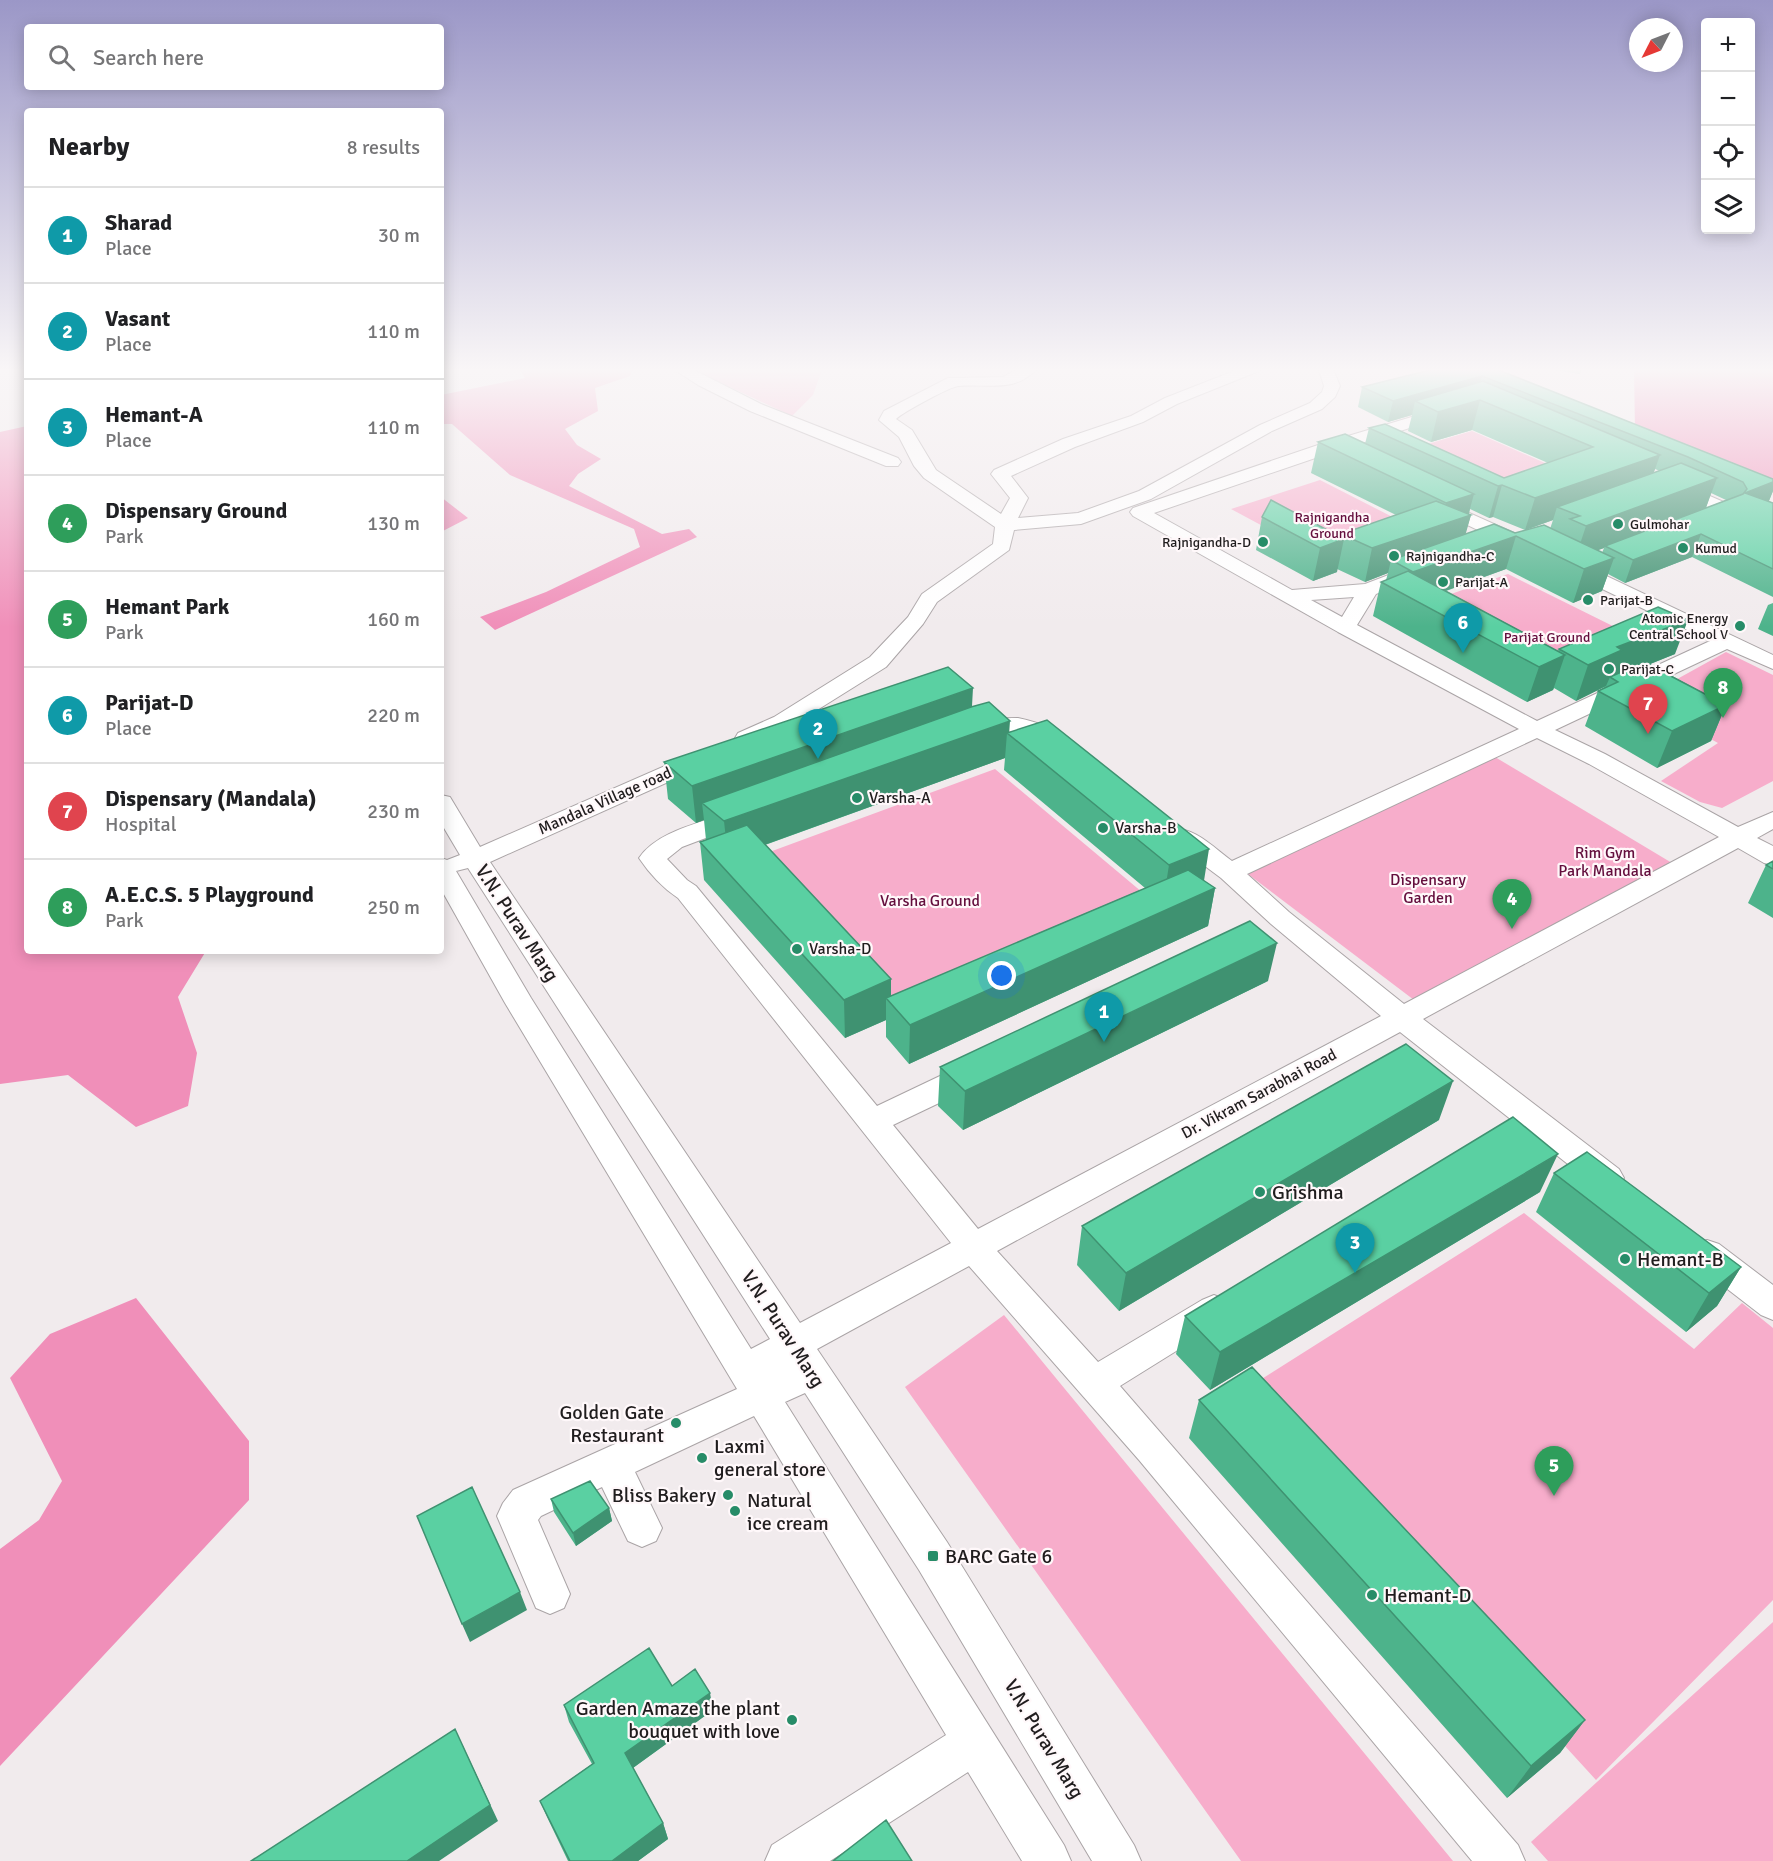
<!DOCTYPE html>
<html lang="en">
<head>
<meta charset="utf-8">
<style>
  body { margin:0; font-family:Signika,sans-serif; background:#f6f6f6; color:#202124 }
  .controls { position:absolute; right:18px; top:18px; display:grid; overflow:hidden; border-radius:6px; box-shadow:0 3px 15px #0003 }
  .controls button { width:54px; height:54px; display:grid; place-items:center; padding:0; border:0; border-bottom:2px solid #e0e0e0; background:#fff; color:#202124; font:30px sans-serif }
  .compass { position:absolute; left:1629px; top:18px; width:54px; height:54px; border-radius:50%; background:#fff; box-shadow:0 3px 15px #0003; rotate:228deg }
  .you { position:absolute; left:1002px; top:976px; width:21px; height:21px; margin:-15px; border:4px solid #fff; border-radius:50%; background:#1a73e8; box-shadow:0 0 0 9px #1a73e833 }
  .badge { display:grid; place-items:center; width:39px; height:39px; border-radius:50%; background:#b45309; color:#fff; font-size:20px; font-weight:700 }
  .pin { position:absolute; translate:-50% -50px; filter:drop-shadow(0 2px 3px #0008) }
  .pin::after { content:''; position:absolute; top:32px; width:21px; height:18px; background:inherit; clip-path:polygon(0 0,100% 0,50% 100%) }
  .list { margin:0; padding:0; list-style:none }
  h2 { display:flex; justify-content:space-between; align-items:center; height:78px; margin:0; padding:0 24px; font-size:26px }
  h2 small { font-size:20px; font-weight:400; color:#757577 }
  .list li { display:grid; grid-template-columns:39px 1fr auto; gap:18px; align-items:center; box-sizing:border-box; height:96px; padding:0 24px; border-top:2px solid #e0e0e0 }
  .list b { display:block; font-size:22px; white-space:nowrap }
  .list p { margin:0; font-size:20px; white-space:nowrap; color:#757577 }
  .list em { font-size:20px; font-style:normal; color:#757577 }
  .icon { flex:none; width:33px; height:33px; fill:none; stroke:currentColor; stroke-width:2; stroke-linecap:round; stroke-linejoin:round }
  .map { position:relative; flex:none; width:1773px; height:1861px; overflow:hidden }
  .search { position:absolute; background:#fff; box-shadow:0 3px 15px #0003; left:24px; top:24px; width:420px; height:66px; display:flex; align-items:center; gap:15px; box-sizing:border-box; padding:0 21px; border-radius:6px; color:#757577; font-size:22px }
  .panel { position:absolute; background:#fff; box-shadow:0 3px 15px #0003; left:24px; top:108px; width:420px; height:846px; border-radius:6px }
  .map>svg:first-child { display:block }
  .green { fill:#f7adcb }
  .forest { fill:#f08fb9 }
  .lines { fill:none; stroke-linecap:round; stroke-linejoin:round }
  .minor-casing { stroke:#aaa4a6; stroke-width:2 }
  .minor { fill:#fff; fill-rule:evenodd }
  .wall { fill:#4db38b; fill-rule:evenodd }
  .shaded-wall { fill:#3f9271 }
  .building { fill:#5ad0a2; stroke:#3f9271; stroke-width:1.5 }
  .poi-dot { fill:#278c68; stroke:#fff8fa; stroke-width:2 }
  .labels { text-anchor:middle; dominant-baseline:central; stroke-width:4.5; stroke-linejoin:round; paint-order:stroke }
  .far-park-label { font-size:14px; fill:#640e3d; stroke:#fff8fa }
  .far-poi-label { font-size:14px; fill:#201d1e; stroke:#fff8fa; text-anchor:start }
  .poi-label { font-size:16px; fill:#201d1e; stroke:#fff8fa; text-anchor:start }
  .street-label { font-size:16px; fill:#201d1e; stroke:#fff8fa }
  .park-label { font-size:16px; fill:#640e3d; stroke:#fff8fa }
  .near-street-label { font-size:20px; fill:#201d1e; stroke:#fff8fa }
  .near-poi-label { font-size:20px; fill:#201d1e; stroke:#fff8fa; text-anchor:start }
</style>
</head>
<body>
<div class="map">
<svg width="1773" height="1861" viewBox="0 0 1773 1861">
  <rect width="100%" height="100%" fill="#f1ebed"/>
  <path class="green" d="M687,367H823L813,395L792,416Z
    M1472,431L1579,478L1497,507L1387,456Z
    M1320,480L1424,533L1335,565L1231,509Z
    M1508,574L1641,640L1548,682L1414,607Z
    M1726,652L1773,675V781L1722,808L1700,802L1661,781L1718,743L1629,694L1670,683Z
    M1490,754L1677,866L1418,1003L1244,871Z
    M995,769L1161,908L904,1023L753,858Z
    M1524,1213L1694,1349L1742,1303L1773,1328V1600L1596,1780L1241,1392Z
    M1004,1315L1453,1861H1241L905,1387Z
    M1773,1622V1861H1548L1531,1842Z"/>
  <path class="forest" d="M518,367H634L630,376L595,388L598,411L565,429L577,445L601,459L578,474L569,486L662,534L689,529L697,537L495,630L480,617L546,592L640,547L634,529L510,475L452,424H441V395L525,378Z
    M1634,367H1773V489L1635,432Z
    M27,426V951H206L178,997L197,1053L188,1106L136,1127L68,1075L0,1084V432Z
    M441,497L468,518L441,532Z
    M136,1298L249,1441V1500L0,1766V1549L39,1520L62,1481L10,1378L50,1334Z"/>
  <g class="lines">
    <defs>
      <path id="minor" d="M670,367H688L761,404L898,458L901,462L898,466H886L750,411L698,385Z
        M1021,367H1038C1017,394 987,383 958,386C950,387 903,412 896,419L912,430L936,470L1001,514L1010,498L991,474L994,470L1063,439L1131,416L1165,398L1244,367L1262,368L1259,371L1177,404L1143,422L1075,447L1011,476L1028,498L1018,518L1078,513L1139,491L1260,425L1310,403L1322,392L1324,386L1318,367H1332L1340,386L1335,397L1322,409L1272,431L1151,499L1081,524L1014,530L1009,550L937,602L923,624L886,667L790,727L754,743L746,745L738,743L735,738L738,733L774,717L870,657L908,617L922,594L993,544L995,527L924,478L914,466L899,437L879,420L884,411L948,378L1003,377Z
        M1445,407L1453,412L1451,415L1330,453L1154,513L1292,590L1365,584L1407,568H1421L1424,572L1421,576L1376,594L1357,625L1537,721L1710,641L1565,571L1562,567L1565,563H1579L1773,655V669L1727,649L1555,730L1605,754L1738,827L1773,812V829L1757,838L1773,846V865L1764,863L1738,848L1423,1019L1619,1169L1624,1178L1619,1187L1608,1191L1597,1187L1400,1032L997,1251L1098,1362L1202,1300L1214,1295L1226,1300L1231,1310L1226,1320L1120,1386L1518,1845L1525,1861H1472L1139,1460L969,1266L817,1349L947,1542L1134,1845L1141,1861H1092L919,1570L805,1393L785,1402L1064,1845L1071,1861H1022L968,1772L830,1861H765L772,1845L946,1735L754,1416L635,1472L662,1528L656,1541L642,1547L628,1541L602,1487L541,1516L538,1520L570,1594L564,1608L550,1614L536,1608L497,1516L503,1503L513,1490L737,1389L505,1003L441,889V858L447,860L460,855L441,823V795L450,797L480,847L690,755L698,753L706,755L710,760L706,765L490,862L800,1323L951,1243L678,898C663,888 649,873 639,858C657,831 701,823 730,812L739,810L748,812L751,817L748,822L682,847L667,859L687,880L696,886L877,1106L961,1066L972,1063L983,1066L987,1074L983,1082L893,1125L978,1229L1381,1016L1271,924L1221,878L1170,840L1166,835L1170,830C1192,824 1215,849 1232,861L1519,729L1338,632L1133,516L1130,512L1133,508L1318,445ZM1354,597L1342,617L1311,600ZM1537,738L1589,764L1719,837L1404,1004L1289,912L1247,874ZM468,868L770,1339L751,1349L531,998L456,871Z
        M1675,481L1733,506L1736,510C1729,519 1708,526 1696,523L1694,519L1696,515L1711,510L1669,490L1666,486L1669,482Z
        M1436,498L1525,538L1527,542L1525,546H1511L1430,507L1427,503L1430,499Z
        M1018,718C1036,722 1058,728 1069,744L1065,749C1046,754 1036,735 1018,732C1000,729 984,741 967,737L964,732C972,719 1003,718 1018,718Z
        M1707,1240L1719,1244L1773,1285V1320L1761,1315L1695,1264L1690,1254L1695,1244Z"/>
    </defs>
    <use href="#minor" class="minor-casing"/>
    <use href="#minor" class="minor"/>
  </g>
  <path class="wall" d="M1491,367L1773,479V491L1769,501L1773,503V597L1692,557L1625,583L1608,574L1602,591L1573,603L1506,569L1446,591L1558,651L1559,649L1675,654L1650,664L1726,705L1711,741L1657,768L1585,726L1598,691L1606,686L1576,701L1554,688L1553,690L1527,702L1373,616L1381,582L1386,580L1388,573L1365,582L1337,569V572L1313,581L1256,550L1262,517L1341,537V534L1396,515L1311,473L1318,442L1365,444L1369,428L1504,478L1548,463L1472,430L1431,442L1408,431L1412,415L1388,422L1358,407L1362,387ZM1655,469L1660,471L1653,473ZM1711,493L1726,500L1706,508ZM1470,509L1489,518L1493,517L1525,530L1515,533L1465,534L1471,515L1469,514ZM1553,520L1550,529L1526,530ZM1604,548L1602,553L1597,550Z
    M1535,367H1583L1580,374Z
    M1773,603V636L1758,629L1768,605Z
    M972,707L1009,732L1204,881L1215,888L1208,926L909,1064L886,1037V1020L845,1038L704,880L700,842L706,840L704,820L696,823L668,799L664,762ZM1005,758L1004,770L1145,888L891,996L765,845Z
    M1773,861V918L1748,903L1766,865Z
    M1268,981L963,1130L938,1106L940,1067Z
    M1439,1120L1119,1311L1077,1265L1082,1226Z
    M1554,1173L1741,1267L1717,1306L1686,1332L1536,1212Z
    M1540,1192L1210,1390L1176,1354L1185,1316Z
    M1199,1400L1585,1720L1560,1753L1507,1798L1189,1438Z
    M551,1499L609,1508L612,1521L576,1546L554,1512Z
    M672,1686L713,1710L633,1768L663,1823L668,1839L638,1861H568L547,1817L540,1801L592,1764L569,1722L564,1705Z"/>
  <path class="shaded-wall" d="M1482,376L1477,396L1415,401L1412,415L1388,422L1393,401Z
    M1480,400L1472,430L1431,442L1438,412Z
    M1660,455L1649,486L1557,507L1553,520L1525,530L1535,498Z
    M1717,478L1705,510L1605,546L1604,548L1575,559L1586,526Z
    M1773,482V491L1768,503L1745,493Z
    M1502,485L1493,517L1489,518L1498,486Z
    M1474,494L1468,516L1471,515L1462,547L1391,560L1388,573L1365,582L1372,548L1440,525L1446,503Z
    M1701,534L1692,557L1625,583L1633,560Z
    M1516,536L1506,569L1417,601L1407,596L1413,572Z
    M1344,539L1337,572L1313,581L1320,548Z
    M1614,558L1602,591L1573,603L1584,569Z
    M1688,620L1675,654L1613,679L1610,677L1606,686L1576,701L1588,665L1617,647Z
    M1565,655L1553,690L1527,702L1539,667Z
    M973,688L971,724L702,803L704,820L696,823L692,786Z
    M1726,705L1711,741L1657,768L1672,731Z
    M1010,721L1009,735L1007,733L1005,758L728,858L724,821Z
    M1209,849L1203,887L1163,903L1169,865Z
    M1215,888L1208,926L909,1064L910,1025Z
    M1277,943L1268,981L963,1130L965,1091Z
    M891,979V1003L886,998V1020L845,1038L844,1000Z
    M1453,1081L1439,1120L1119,1311L1126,1273Z
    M1558,1154L1540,1192L1210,1390L1220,1352Z
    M1741,1267L1717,1306L1686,1332L1709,1293Z
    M609,1508L612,1521L576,1546L573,1533Z
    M520,1592L527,1610L470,1642L462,1624Z
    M710,1693L713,1710L630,1770L625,1753Z
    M1585,1720L1560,1753L1507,1798L1531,1766Z
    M463,1746L498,1821L439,1861H407Z
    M663,1823L668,1839L638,1861H612Z"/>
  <path class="building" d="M1442,367H1491L1773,479V482L1745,493L1773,503V569L1701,534L1633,560L1605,546L1743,494L1747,489L1743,482L1688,457L1482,376L1393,401L1362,387Z
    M1483,381L1660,455L1535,498L1502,485L1498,486L1369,428L1385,424L1504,478L1593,447L1480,400L1438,412L1415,401Z
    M1345,434L1474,494L1446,503L1318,442Z
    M1681,463L1717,478L1586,526L1570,519L1580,516L1557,507Z
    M1271,500L1344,539L1320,548L1262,517Z
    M1436,501L1471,515L1372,548L1341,534Z
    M1494,524L1515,533L1544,525L1614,558L1584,569L1516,536L1413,572L1391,560Z
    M1408,571L1565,655L1539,667L1381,582Z
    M1658,607L1688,620L1617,647L1622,650L1588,665L1559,649Z
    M1644,662L1726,705L1672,731L1598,691L1618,682L1610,677Z
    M948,667L973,688L692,786L664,762Z
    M989,702L1010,721L724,821L702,803L971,707Z
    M1047,720L1209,849L1169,865L1007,733Z
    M747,825L891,979L844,1000L700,842Z
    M1773,861V869L1766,865Z
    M1188,870L1215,888L910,1025L886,998Z
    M1250,921L1277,943L965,1091L940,1067Z
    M1406,1044L1453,1081L1126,1273L1082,1226Z
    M1513,1117L1558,1154L1220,1352L1185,1316Z
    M1587,1152L1741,1267L1709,1293L1554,1173Z
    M1252,1367L1585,1720L1531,1766L1199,1400Z
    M590,1481L609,1508L573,1533L551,1499Z
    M472,1487L520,1592L462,1624L417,1516Z
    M649,1648L672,1686L695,1669L710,1693L625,1753L663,1823L612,1861H570L540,1801L594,1763L564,1705Z
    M455,1729L490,1805L407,1861H251Z
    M886,1820L912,1861H833Z"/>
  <linearGradient id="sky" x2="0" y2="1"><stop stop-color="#9b97c7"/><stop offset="0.59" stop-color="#f9f6f7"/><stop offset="1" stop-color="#f9f6f7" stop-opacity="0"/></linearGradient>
  <rect width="1773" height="627" fill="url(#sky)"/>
  <g class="poi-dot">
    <circle cx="1618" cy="524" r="6"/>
    <circle cx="1263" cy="542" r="6"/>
    <circle cx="1683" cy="548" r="6"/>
    <circle cx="1394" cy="556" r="6"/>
    <circle cx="1443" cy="582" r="6"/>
    <circle cx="1588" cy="600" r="6"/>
    <circle cx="1740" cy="626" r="6"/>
    <circle cx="1609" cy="669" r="6"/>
    <circle cx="857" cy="798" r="6"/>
    <circle cx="1103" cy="828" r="6"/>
    <circle cx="797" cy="949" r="6"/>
    <circle cx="1260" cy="1192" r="6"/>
    <circle cx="1625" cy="1259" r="6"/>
    <circle cx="676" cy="1423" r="6"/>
    <circle cx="702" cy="1458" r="6"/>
    <circle cx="728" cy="1495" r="6"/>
    <circle cx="735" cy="1511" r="6"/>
    <rect x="927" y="1550" width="12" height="12" rx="3"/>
    <circle cx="1372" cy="1595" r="6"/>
    <circle cx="792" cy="1720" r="6"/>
  </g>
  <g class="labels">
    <g class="far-park-label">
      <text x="1332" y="517">Rajnigandha<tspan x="1332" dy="16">Ground</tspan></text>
      <text x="1547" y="637">Parijat Ground</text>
    </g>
    <g class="far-poi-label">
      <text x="1630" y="524">Gulmohar</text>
      <text x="1251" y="542" text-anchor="end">Rajnigandha-D</text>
      <text x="1695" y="548">Kumud</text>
      <text x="1406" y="556">Rajnigandha-C</text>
      <text x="1455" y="582">Parijat-A</text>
      <text x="1600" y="600">Parijat-B</text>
      <text x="1728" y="618" text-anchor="end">Atomic Energy<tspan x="1728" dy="16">Central School V</tspan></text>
      <text x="1621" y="669">Parijat-C</text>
    </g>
    <g class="poi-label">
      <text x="869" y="798">Varsha-A</text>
      <text x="1115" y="828">Varsha-B</text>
      <text x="809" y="949">Varsha-D</text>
    </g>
    <g class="street-label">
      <text transform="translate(605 801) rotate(-24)">Mandala Village road</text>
      <text transform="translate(1259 1094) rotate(-28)">Dr. Vikram Sarabhai Road</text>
    </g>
    <g class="park-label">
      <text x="1605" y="853">Rim Gym<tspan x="1605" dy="18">Park Mandala</tspan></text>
      <text x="1428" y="880">Dispensary<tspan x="1428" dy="18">Garden</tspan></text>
      <text x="930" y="901">Varsha Ground</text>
    </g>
    <g class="near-street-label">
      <text transform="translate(517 923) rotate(57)">V.N. Purav Marg</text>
      <text transform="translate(783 1329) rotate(57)">V.N. Purav Marg</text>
      <text transform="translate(1044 1739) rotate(59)">V.N. Purav Marg</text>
    </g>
    <g class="near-poi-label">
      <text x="1272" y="1192">Grishma</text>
      <text x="1637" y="1259">Hemant-B</text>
      <text x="664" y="1412" text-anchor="end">Golden Gate<tspan x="664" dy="23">Restaurant</tspan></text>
      <text x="714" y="1446">Laxmi<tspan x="714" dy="23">general store</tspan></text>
      <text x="716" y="1495" text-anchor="end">Bliss Bakery</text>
      <text x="747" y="1500">Natural<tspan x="747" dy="23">ice cream</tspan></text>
      <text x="945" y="1556">BARC Gate 6</text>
      <text x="1384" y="1595">Hemant-D</text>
      <text x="780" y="1708" text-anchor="end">Garden Amaze the plant<tspan x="780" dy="23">bouquet with love</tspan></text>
    </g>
  </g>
</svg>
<div class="controls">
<button>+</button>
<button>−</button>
<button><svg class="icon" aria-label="locate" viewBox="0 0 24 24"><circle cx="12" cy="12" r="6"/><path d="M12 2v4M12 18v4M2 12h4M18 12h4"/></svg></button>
<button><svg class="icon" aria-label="layers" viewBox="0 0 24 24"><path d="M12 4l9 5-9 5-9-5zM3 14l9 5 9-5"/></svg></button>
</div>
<svg class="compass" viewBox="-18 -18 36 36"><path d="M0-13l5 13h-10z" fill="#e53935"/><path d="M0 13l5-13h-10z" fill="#757577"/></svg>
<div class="you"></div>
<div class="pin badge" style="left:1104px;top:1042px;background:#0f9aa8">1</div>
<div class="pin badge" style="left:818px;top:759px;background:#0f9aa8">2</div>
<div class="pin badge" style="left:1355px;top:1273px;background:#0f9aa8">3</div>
<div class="pin badge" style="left:1512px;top:929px;background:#2e9e5b">4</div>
<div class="pin badge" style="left:1554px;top:1496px;background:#2e9e5b">5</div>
<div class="pin badge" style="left:1463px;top:653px;background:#0f9aa8">6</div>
<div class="pin badge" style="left:1648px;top:734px;background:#e0444e">7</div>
<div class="pin badge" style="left:1723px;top:718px;background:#2e9e5b">8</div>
<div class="search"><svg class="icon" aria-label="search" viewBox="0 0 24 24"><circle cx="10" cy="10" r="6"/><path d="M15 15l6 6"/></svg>Search here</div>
<section class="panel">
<h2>Nearby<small>8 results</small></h2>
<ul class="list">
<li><span class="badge" style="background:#0f9aa8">1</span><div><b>Sharad</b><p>Place</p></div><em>30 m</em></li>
<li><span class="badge" style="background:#0f9aa8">2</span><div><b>Vasant</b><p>Place</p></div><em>110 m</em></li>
<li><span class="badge" style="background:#0f9aa8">3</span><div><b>Hemant-A</b><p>Place</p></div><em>110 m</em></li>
<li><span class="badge" style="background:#2e9e5b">4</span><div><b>Dispensary Ground</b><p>Park</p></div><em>130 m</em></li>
<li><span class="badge" style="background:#2e9e5b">5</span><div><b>Hemant Park</b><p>Park</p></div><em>160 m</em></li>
<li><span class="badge" style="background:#0f9aa8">6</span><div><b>Parijat-D</b><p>Place</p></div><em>220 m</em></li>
<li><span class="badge" style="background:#e0444e">7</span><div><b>Dispensary (Mandala)</b><p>Hospital</p></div><em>230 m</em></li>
<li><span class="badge" style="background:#2e9e5b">8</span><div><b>A.E.C.S. 5 Playground</b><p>Park</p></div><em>250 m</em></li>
</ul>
</section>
</div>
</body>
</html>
